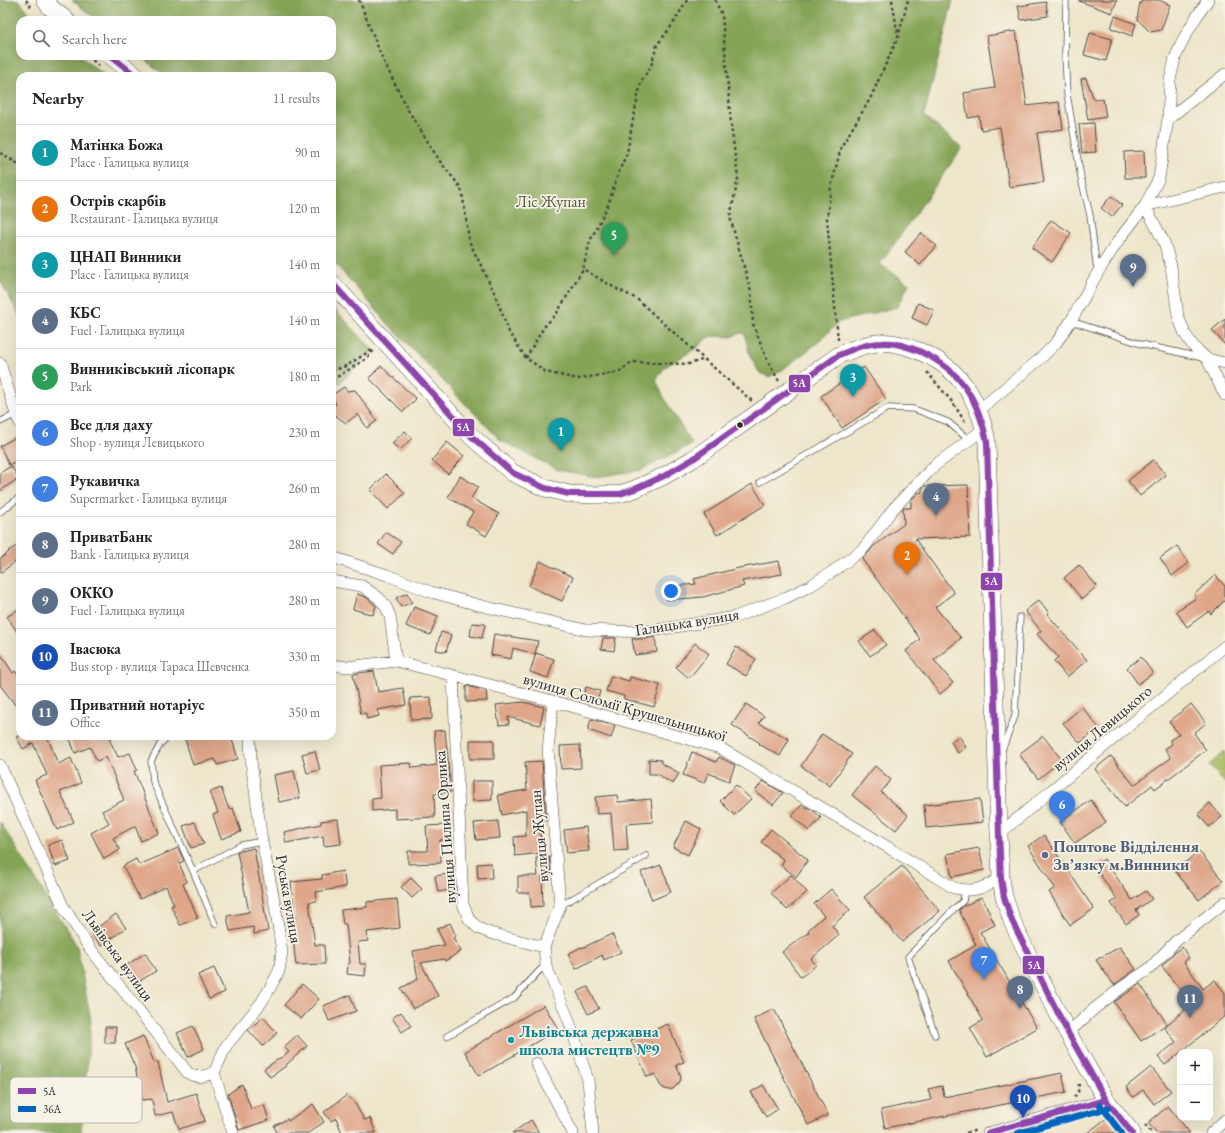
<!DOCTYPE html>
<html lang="en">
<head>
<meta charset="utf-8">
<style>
  body { margin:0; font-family:"EB Garamond",serif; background:#f6f6f6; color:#222 }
  .controls { position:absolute; right:12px; bottom:12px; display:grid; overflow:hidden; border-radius:8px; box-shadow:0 4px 16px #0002 }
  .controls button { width:36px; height:36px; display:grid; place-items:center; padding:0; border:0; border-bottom:1px solid #e0e0e0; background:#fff; color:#222; font:20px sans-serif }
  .you { position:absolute; left:671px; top:591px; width:14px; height:14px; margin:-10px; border:3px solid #fff; border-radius:50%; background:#1a73e8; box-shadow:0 0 0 6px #1a73e833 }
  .badge { display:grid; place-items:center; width:26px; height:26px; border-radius:50%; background:#db2777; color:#fff; font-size:13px; font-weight:700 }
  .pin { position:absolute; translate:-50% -33px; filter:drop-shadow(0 1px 2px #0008) }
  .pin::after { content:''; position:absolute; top:21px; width:14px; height:12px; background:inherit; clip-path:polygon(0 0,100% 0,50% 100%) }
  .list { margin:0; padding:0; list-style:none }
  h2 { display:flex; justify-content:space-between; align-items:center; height:52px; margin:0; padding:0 16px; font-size:17px }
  h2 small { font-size:13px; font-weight:400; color:#767676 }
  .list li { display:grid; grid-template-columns:26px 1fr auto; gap:12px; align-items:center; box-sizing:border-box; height:56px; padding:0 16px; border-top:1px solid #e0e0e0 }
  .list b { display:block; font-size:15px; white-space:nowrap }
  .list p { margin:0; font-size:13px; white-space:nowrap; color:#767676 }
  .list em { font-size:13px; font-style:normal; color:#767676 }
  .icon { flex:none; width:22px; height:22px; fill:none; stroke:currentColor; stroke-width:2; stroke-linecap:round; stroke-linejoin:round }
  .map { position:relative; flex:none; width:1225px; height:1133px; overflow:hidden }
  .search { position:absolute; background:#fff; box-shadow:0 4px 16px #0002; left:16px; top:16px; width:320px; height:44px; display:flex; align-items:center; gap:10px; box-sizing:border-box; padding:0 14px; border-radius:12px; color:#767676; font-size:15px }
  .panel { position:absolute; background:#fff; box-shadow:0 4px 16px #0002; left:16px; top:72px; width:320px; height:668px; border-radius:12px }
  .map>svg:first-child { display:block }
  .green { fill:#a7bd61; stroke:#697446 }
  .forest { fill:#85a457; stroke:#586841 }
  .building { fill:#dfa689 }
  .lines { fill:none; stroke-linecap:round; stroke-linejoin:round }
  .lane-casing { stroke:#484743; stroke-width:7 }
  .street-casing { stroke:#484743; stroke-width:12 }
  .primary-casing { stroke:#484743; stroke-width:18 }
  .path { stroke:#484743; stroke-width:2.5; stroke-dasharray:3 3; stroke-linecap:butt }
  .lane { stroke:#fff; stroke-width:5.5 }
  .street { stroke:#fff; stroke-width:11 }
  .primary { stroke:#fff; stroke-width:17 }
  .bus-1-casing { stroke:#f7f3e8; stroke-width:9 }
  .bus-2-casing { stroke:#f7f3e8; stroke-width:9 }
  .bus-1 { stroke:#8e44ad; stroke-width:6 }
  .bus-2 { stroke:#0065bd; stroke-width:6 }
  .bus-dot { fill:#2b2b2b; stroke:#f7f3e8; stroke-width:1.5 }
  .service-dot { fill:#5c6f8a; stroke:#f7f3e8; stroke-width:1.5 }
  .culture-dot { fill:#0f9aa8; stroke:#f7f3e8; stroke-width:1.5 }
  .labels { text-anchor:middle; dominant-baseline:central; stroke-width:3.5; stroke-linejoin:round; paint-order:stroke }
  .park-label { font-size:16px; fill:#50573b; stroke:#f7f3e8 }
  .street-label { font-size:16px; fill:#2b2b2b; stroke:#f7f3e8 }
  .service-label { font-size:16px; font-weight:bold; fill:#4e5e75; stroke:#f7f3e8; text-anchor:start }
  .culture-label { font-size:16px; font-weight:bold; fill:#0d838f; stroke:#f7f3e8; text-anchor:start }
  .key { fill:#f7f3e8; stroke:#bab7af; stroke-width:1 }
  .key-label { font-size:11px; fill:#2b2b2b }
  .line-badge { stroke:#f7f3e8; stroke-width:1.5 }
  .badge-label { font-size:11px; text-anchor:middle; font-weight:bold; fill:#fff }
</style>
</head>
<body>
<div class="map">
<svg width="1225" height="1133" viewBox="0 0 1225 1133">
  <rect width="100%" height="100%" fill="#f7f3e8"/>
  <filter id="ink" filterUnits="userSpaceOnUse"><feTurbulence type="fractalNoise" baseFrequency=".025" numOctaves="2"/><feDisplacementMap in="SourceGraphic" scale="8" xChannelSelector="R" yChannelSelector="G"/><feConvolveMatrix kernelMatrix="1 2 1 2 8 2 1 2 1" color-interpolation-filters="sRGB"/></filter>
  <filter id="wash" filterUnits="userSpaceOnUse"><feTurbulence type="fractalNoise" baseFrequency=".012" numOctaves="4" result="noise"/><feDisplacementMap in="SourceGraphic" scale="16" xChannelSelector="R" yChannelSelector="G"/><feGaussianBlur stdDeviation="0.9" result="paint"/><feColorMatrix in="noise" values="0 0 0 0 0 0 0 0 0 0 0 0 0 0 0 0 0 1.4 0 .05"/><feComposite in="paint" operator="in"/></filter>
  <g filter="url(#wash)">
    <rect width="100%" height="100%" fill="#eee6ca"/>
    <path class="green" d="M1225,751V783L1209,765Z"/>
    <path class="forest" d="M0,0H19L35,20H20V56H80L105,76H20V317L0,280Z
      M72,0H953L924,116L962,148L880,264L909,284L897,307L839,322L815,345L782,370L769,377L759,372L750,356L744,333L737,334L732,337L713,336L706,339L698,347L665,367L656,380C665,403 680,423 692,444L641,470L596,477L558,470L500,440L391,327L332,260V76H165L141,56H332V20H97Z
      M332,306L373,350L340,383L332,381Z
      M0,822L77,946L91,1021L81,1133H0Z"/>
    <g id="blocks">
      <path class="building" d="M1079,0H1117L1112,13L1079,1Z
        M1145,0H1159L1170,5L1161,30L1150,32L1137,19L1140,3Z
        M1046,2L1048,16L1021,20L1018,6Z
        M1115,16L1136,24L1132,36L1111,28Z
        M1016,31L1027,106L1059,102L1063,129L1037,133L1044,182L1009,187L1000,127L981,130L979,116L968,118L964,93L995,88L987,36Z
        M1090,33L1112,39L1106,61L1084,55Z
        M1086,78L1094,100L1103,99L1106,117L1088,120L1081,79Z
        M1094,123L1096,152L1082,153L1079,124Z
        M1144,151L1145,178H1125L1124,152Z
        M1111,196L1122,205L1112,217L1101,208Z
        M1051,220L1071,233L1052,262L1032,248Z
        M921,233L937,246L920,265L905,252Z
        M918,303L934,310L927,325L912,318Z
        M1225,319V345L1212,330Z
        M381,366L416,399L403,412L369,378Z
        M864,367L886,399L842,428L821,396Z
        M344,387L347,391L355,390L377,421L367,428L358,414L346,423L332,413V408L336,404L332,395Z
        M405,431L412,438L400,450L392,443Z
        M20,435V459L9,465L0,446Z
        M447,442L464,456L448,474L432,460Z
        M1153,460L1166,475L1140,496L1128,481Z
        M11,466L19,478L0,491V473Z
        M386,474L405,493L388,509L370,490Z
        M460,476L478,487L471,498L499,514L486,536L466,524L473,512L448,497Z
        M752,484L765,505L717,535L704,514Z
        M968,485L970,537L915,539L954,593L935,607L961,638L934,660L953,683L940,694L906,651L920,639L862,559L868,553L874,546L904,524L903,508H911V500L918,493L922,492V489L925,486Z
        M386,532L401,542L393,554L378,544Z
        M20,544V569L15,562L0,573V559L9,552L8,551Z
        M1177,546L1189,563L1172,576L1160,558Z
        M540,561L573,577L562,601L529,586Z
        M779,561L782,574L742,581L744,586L703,597L667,600L666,587L696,584L694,579L739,568Z
        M1079,565L1097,586L1082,599L1064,578Z
        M1215,575L1225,586V600L1211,614L1209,611L1187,627L1176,611L1196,598L1194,595Z
        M407,593L412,602L401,607L396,598Z
        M357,594L366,597L376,606L373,615L353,609Z
        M1039,600L1049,613L1047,614L1087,660L1067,677L1054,661L1058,657L1037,634L1041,631L1025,611Z
        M414,607L438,616L430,635L406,626Z
        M20,608V636L7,617Z
        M472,623L485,624L482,638L470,636Z
        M875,630L886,645L870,656L859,641Z
        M441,632L451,635L446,652L436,650Z
        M494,634L538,641L535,654L513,648L511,659L491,655Z
        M655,637L657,652L635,655L632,639H645Z
        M603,638H616L614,651L601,649Z
        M695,643L709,654L689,678L676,667Z
        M736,647L756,659L746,676L726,664Z
        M0,653L13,673L15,671L20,678V711L0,685Z
        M536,653L554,659L548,678L530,672Z
        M1141,657L1153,673L1138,684L1127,668Z
        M374,671L378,692L403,688L406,705L377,710L379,716L367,719L366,713L361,714L353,674Z
        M611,676L629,681L630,677L660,685L654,707L624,699V696L606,691Z
        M468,686L486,691L487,701L466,702V687Z
        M586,687L600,691L597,702L582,697Z
        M431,697L432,719L411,720L410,698Z
        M523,702L544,707L540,725L508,717L509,724L499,725L496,705Z
        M746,704L764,716L759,723L789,739L780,756L759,744L760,743L732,725Z
        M1191,704L1206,723L1194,733L1206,750L1155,789L1152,785L1125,807L1095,769L1111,756L1134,785L1171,758L1165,749L1172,744L1170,740L1179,734L1169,722Z
        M1082,707L1099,728L1080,743L1063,723Z
        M591,719L615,726L611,738L588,730Z
        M445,730L451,792L434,794L435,817L395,819V809L372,811V799L381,798L379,765L411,763L412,768L437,765L434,731Z
        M822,734L852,754L830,786L801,766Z
        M16,736H47L58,764L71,758L81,783L60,792L74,822L57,830L35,780L47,775L33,743L23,749Z
        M69,736H115L109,739L118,757L130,753L137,770L134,771L159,833L141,841L135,826L113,838L120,850L104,859L91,833L109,823L102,811L124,800L106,757L97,761L90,747L75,753Z
        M184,736H231L238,759L217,765L215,759L193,765Z
        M959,736L966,747L958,753L951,742Z
        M1043,736L1062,760L1038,779L1019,754Z
        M470,740H494V759H470Z
        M580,745L581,768L561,769L560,746Z
        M315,751L320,770L307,773L302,754Z
        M692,752L716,762L719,757L735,765L729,781L708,773L704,783L683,775Z
        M649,759L661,760V763L679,773L673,784L657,774H649Z
        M542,761L546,821H539L542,853L515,856L514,837L526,836V810L502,815L498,795L527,790L525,762Z
        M875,766L891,780L881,792L908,815L896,830L852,795Z
        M294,771L300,798L279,802L274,775Z
        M472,781H492V800L472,801Z
        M763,781L783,793L773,805L755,791Z
        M736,785L751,799L734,815L720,801Z
        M221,788L229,809L233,808L241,832L221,839L213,815L218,813L210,792Z
        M617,795L618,802L651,799L653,822L626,824L628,850L614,851L611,813L597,814L595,797Z
        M980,799L983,822L926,828L924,805Z
        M1091,800L1106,822L1075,843L1060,822Z
        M1210,803L1222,817L1209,827L1198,814Z
        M802,805L814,811L821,818L809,831L792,816Z
        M338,819L341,844L324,846L323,836L286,843L284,832L321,824V821Z
        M498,821L500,838L476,840L474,823Z
        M686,821L701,829L688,855L673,847Z
        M195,822L204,844L191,848L183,826Z
        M445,825L446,840H440L441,863L408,864V851H428L426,826Z
        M586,827L589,851L567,853L564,830Z
        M771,829L808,860L796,877L781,865L784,860L761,842Z
        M1044,835L1094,909L1070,925L1049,892L1055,888L1028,846Z
        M62,840L70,861L55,866L48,845Z
        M178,848L184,861L179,863L187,882L183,884L198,918L180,925L171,906L174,905L166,886L140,899L123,866L136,859L139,865Z
        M254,848L268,931L254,934L253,927L230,931L227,916L249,912L237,852Z
        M979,848L984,870L952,877L947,854Z
        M1199,851L1223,881L1199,900L1175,871Z
        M549,857L551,875L542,876L543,906L531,907L530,893H518V876H538L536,858Z
        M1104,859L1132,900L1146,891L1152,899L1136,910L1139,915L1126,924L1111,903L1117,899L1094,866Z
        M491,863L492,878L478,879L477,864Z
        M661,865L671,892L652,900L641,872Z
        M902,866L940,911L902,942L864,897Z
        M343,871L346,887L316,892L317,901L309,902L315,945H324L325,964L296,965L291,919H295L291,882L322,879V875Z
        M454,873L455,889L438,892L435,876Z
        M791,875L807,892L787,910L771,893Z
        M411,878L422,889L412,898L401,887Z
        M831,889L850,910L832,926L839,935L811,959L816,965L801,977L782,952L809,932L808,930L824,916L814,904Z
        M982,897L995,925L980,932L1037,1028L987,1057L970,1028L983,1020L949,961L976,945L959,910L964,906Z
        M397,899L400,928L367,932L368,941L358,942L360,964H366L365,976L347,974L348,963H350L346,924H343L341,910L367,907V902Z
        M116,914L126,928L101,946L91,932Z
        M450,923L456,936L453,938L461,951L445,961L444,959L421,963L438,996L413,1009L401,988L418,979L413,951L445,945L437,929Z
        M612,934L621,952L604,960L602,955L576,969L568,954L581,947L582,948Z
        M1120,947L1136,969L1114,985L1096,960Z
        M1182,947L1189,958L1184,962L1203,989L1215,980L1225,993V1016L1165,1065L1158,1057L1176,1042L1164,1027L1191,1005L1162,966L1174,953Z
        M145,953L156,971L135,984L124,967Z
        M214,968L225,992L209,999L198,975Z
        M302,984L319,999L301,1019L284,1005Z
        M1140,984L1167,1024L1141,1041L1114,1002Z
        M588,987L599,1009L588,1014L577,992Z
        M350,995L356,1011L329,1021L323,1006Z
        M544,1005L558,1029L479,1076L465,1052Z
        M774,1009L828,1115L808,1125L754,1019Z
        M401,1012L411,1026L402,1032L392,1018Z
        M263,1017L277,1033L263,1046L248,1030Z
        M668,1024L684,1062L676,1065L680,1074L681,1079L679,1083L673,1089L668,1090L663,1088L660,1085L655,1074L647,1077L631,1040Z
        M193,1026L204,1049L188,1057L177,1033Z
        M105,1027H116L115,1043H105Z
        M297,1035L307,1046L286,1065V1066L270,1077L264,1069L289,1052L284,1047Z
        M143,1036L154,1062H158L167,1102L196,1093L205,1121L179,1129L173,1112L155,1116L152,1099L142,1100L135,1067L125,1044Z
        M1151,1067L1171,1091L1154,1104L1143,1090L1133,1097L1126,1087Z
        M1062,1073L1066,1092L885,1128L881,1110L931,1100L928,1089L942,1086L944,1097Z
        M242,1084L251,1109L264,1105L269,1120L239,1130L228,1094Z
        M763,1085L778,1109L766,1117L751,1092Z
        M347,1095L356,1105L364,1120L370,1118L376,1133H342L336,1118L331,1121L324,1112Z
        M313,1104L324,1122L308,1133H277L274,1126L287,1119L288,1121Z
        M1168,1106L1190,1133H1157L1148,1123Z
        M1107,1118L1119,1133H1087Z
        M531,1120L539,1133H512Z"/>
    </g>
  </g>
  <g filter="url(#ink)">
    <use href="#blocks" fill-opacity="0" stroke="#484743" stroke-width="1"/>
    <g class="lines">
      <defs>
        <path id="lane" d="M1066,0L1065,55L1067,94L1081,178L1090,215L1097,270
          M1071,321L1141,344L1203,358
          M0,422L16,414
          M760,482L888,408L914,409L948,422L969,440
          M0,512L20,497
          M170,736L161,743L151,761L153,782L193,871L215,924
          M1002,750L1015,716L1020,617
          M193,871L241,845L262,841
          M560,906L646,856
          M935,1035L908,957L955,908L963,901L965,890
          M447,1036L514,998L540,970L546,966"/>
        <path id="street" d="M1168,119L1225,74
          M1145,206L1164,242L1171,266L1178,316L1185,334L1194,347L1207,359L1225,395
          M1145,206L1225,187
          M1207,359L1225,363
          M0,363L16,414L20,423
          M979,410L1040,359L1056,343L1071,321L1098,272L1118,241L1145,206L1159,178L1168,119L1170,80L1175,58L1184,38L1197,16L1208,0
          M332,557L387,575L431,592L482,606L586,630L645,632L735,617L785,598L810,586L835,570L863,549L893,509L934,466L984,429
          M332,581L362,586L379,598L386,607L390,616L396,661
          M332,665L347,667L396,661L553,701L720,748L868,835L954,888C977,893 981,888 1001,878
          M453,676L463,904L469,919L478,928L490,933L544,947
          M553,701L548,750L560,906L544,947L546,966L568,1018L588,1080L593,1133
          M0,765L63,906L89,947L188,1073C197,1079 204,1076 214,1073L233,1133
          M999,834L1225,646
          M1068,1033L1094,1009L1121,988L1149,969L1176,941L1225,902
          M536,1063L573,1133
          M214,1073L226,1046L261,1003L270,988L279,971L282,952L275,905L262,841L251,761L250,736
          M988,1133L1106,1100
          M1211,1133L1225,1120"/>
        <path id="primary" d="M45,0L50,7L66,20
          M111,56L136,76
          M332,283L471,436L513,473L545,488L569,494L595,495L620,494L635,489L664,476L693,459L839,355C851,350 864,344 877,343C891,341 904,345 916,350C959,366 979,398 987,442L999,834L1001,878L1004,897L1012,921L1030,959L1068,1033L1106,1100L1132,1133"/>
      </defs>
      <use href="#lane" class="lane-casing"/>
      <use href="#street" class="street-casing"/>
      <use href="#primary" class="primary-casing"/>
      <path class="path" d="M26,0L31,7
        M359,0L383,60L408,110L439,160L461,188L465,210L469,241L494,292L509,332L526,358L546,372L578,379L619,372L632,362L689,364L705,359
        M687,0L673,24L657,45L651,66L641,82L632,125L627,153L619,171L608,205L590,241L583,269L615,288L637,299L664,324L752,401
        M715,0L722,15L731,124L738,179L730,217L751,292L753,324L768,362L779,381
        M892,0L898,35
        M88,56L99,66
        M0,153L20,165
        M838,340L827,219L831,187L841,147L870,99L898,37L908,0
        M526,358L544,327L557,313L583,269
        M332,371L346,366L373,349
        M927,372L953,403L965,422
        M332,380L366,359L375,349
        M1074,1097L1078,1092L1079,1084
        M1145,1125L1152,1133
        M966,1133L977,1130"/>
      <use href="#lane" class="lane"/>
      <use href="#street" class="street"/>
      <use href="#primary" class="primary"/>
      <defs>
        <path id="bus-1" d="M111,56L136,76
          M332,283L471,436L513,473L545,488L569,494H620L635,489L664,476L693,459L839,355C853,349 867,343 883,343C896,342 909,347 921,352C962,371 978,400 987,442L999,834L1001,878L1004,897L1012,921L1068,1033L1106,1100L1132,1133
          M988,1133L1106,1100"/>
        <path id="bus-2" d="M1100,1105L1122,1133
          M1018,1133L1108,1108"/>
      </defs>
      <use href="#bus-1" class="bus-1-casing"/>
      <use href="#bus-2" class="bus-2-casing"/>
      <use href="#bus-1" class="bus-1"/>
      <use href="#bus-2" class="bus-2"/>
    </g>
  </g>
  <circle class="bus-dot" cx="740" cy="425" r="3.5"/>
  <circle class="service-dot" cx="1045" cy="855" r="4"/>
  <circle class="culture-dot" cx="511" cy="1040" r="4"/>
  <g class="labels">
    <g class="park-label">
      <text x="551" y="201">Ліс Жупан</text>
    </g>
    <g class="street-label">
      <text transform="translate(687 622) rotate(-9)">Галицька вулиця</text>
      <text transform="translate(625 707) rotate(16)">вулиця Соломії Крушельницької</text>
      <text transform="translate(1102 728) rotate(-40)">вулиця Левицького</text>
      <text transform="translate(445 827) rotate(-94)">вулиця Пилипа Орлика</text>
      <text transform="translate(539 836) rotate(-95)">вулиця Жупан</text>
      <text transform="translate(289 899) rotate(80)">Руська вулиця</text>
      <text transform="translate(118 955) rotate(54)">Львівська вулиця</text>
    </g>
    <g class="service-label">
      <text x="1053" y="846">Поштове Відділення<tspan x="1053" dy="18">Зв’язку м.Винники</tspan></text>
    </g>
    <g class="culture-label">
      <text x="519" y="1031">Львівська державна<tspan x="519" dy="18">школа мистецтв №9</tspan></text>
    </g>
  </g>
  <rect x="10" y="1077" width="132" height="46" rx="6" class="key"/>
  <rect x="18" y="1088" width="18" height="6" fill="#8e44ad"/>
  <rect x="18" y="1106" width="18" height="6" fill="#0065bd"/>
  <g class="key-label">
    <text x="43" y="1095">5А</text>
    <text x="43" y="1113">36А</text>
  </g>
  <g class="line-badge">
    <rect x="788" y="374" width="23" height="19" rx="4" fill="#8e44ad"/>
    <rect x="452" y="418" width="23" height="19" rx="4" fill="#8e44ad"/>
    <rect x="980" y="572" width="23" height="19" rx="4" fill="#8e44ad"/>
    <rect x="1022" y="955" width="23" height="20" rx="4" fill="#8e44ad"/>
  </g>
  <g class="badge-label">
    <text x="799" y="387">5А</text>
    <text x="463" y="431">5А</text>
    <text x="991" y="585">5А</text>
    <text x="1034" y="969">5А</text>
  </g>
</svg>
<div class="controls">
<button>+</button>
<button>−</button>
</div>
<div class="you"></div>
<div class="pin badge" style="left:561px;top:451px;background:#0f9aa8">1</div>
<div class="pin badge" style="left:907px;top:575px;background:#e8710a">2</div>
<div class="pin badge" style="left:853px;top:397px;background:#0f9aa8">3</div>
<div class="pin badge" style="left:936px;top:516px;background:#5c6f8a">4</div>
<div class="pin badge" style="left:614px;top:255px;background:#2e9e5b">5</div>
<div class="pin badge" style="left:1062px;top:824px;background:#3f7fe0">6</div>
<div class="pin badge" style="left:984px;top:980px;background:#3f7fe0">7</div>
<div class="pin badge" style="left:1020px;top:1009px;background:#5c6f8a">8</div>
<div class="pin badge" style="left:1133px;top:287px;background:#5c6f8a">9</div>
<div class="pin badge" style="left:1023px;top:1118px;background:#1a4fb4">10</div>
<div class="pin badge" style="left:1190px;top:1018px;background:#5c6f8a">11</div>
<div class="search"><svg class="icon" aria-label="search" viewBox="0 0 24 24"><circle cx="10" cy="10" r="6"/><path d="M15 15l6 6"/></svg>Search here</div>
<section class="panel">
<h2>Nearby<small>11 results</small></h2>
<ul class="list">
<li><span class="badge" style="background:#0f9aa8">1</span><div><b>Матінка Божа</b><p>Place · Галицька вулиця</p></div><em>90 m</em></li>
<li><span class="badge" style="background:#e8710a">2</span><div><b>Острів скарбів</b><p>Restaurant · Галицька вулиця</p></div><em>120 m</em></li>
<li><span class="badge" style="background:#0f9aa8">3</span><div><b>ЦНАП Винники</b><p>Place · Галицька вулиця</p></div><em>140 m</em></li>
<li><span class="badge" style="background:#5c6f8a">4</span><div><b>КБС</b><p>Fuel · Галицька вулиця</p></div><em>140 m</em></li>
<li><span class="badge" style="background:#2e9e5b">5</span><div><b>Винниківський лісопарк</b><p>Park</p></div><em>180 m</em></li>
<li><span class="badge" style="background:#3f7fe0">6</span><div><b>Все для даху</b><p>Shop · вулиця Левицького</p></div><em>230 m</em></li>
<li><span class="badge" style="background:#3f7fe0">7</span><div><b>Рукавичка</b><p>Supermarket · Галицька вулиця</p></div><em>260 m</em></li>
<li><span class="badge" style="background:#5c6f8a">8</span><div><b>ПриватБанк</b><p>Bank · Галицька вулиця</p></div><em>280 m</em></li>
<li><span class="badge" style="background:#5c6f8a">9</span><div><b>ОККО</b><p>Fuel · Галицька вулиця</p></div><em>280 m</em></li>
<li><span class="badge" style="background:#1a4fb4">10</span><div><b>Івасюка</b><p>Bus stop · вулиця Тараса Шевченка</p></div><em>330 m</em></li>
<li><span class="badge" style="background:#5c6f8a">11</span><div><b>Приватний нотаріус</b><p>Office</p></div><em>350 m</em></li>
</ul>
</section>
</div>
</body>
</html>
